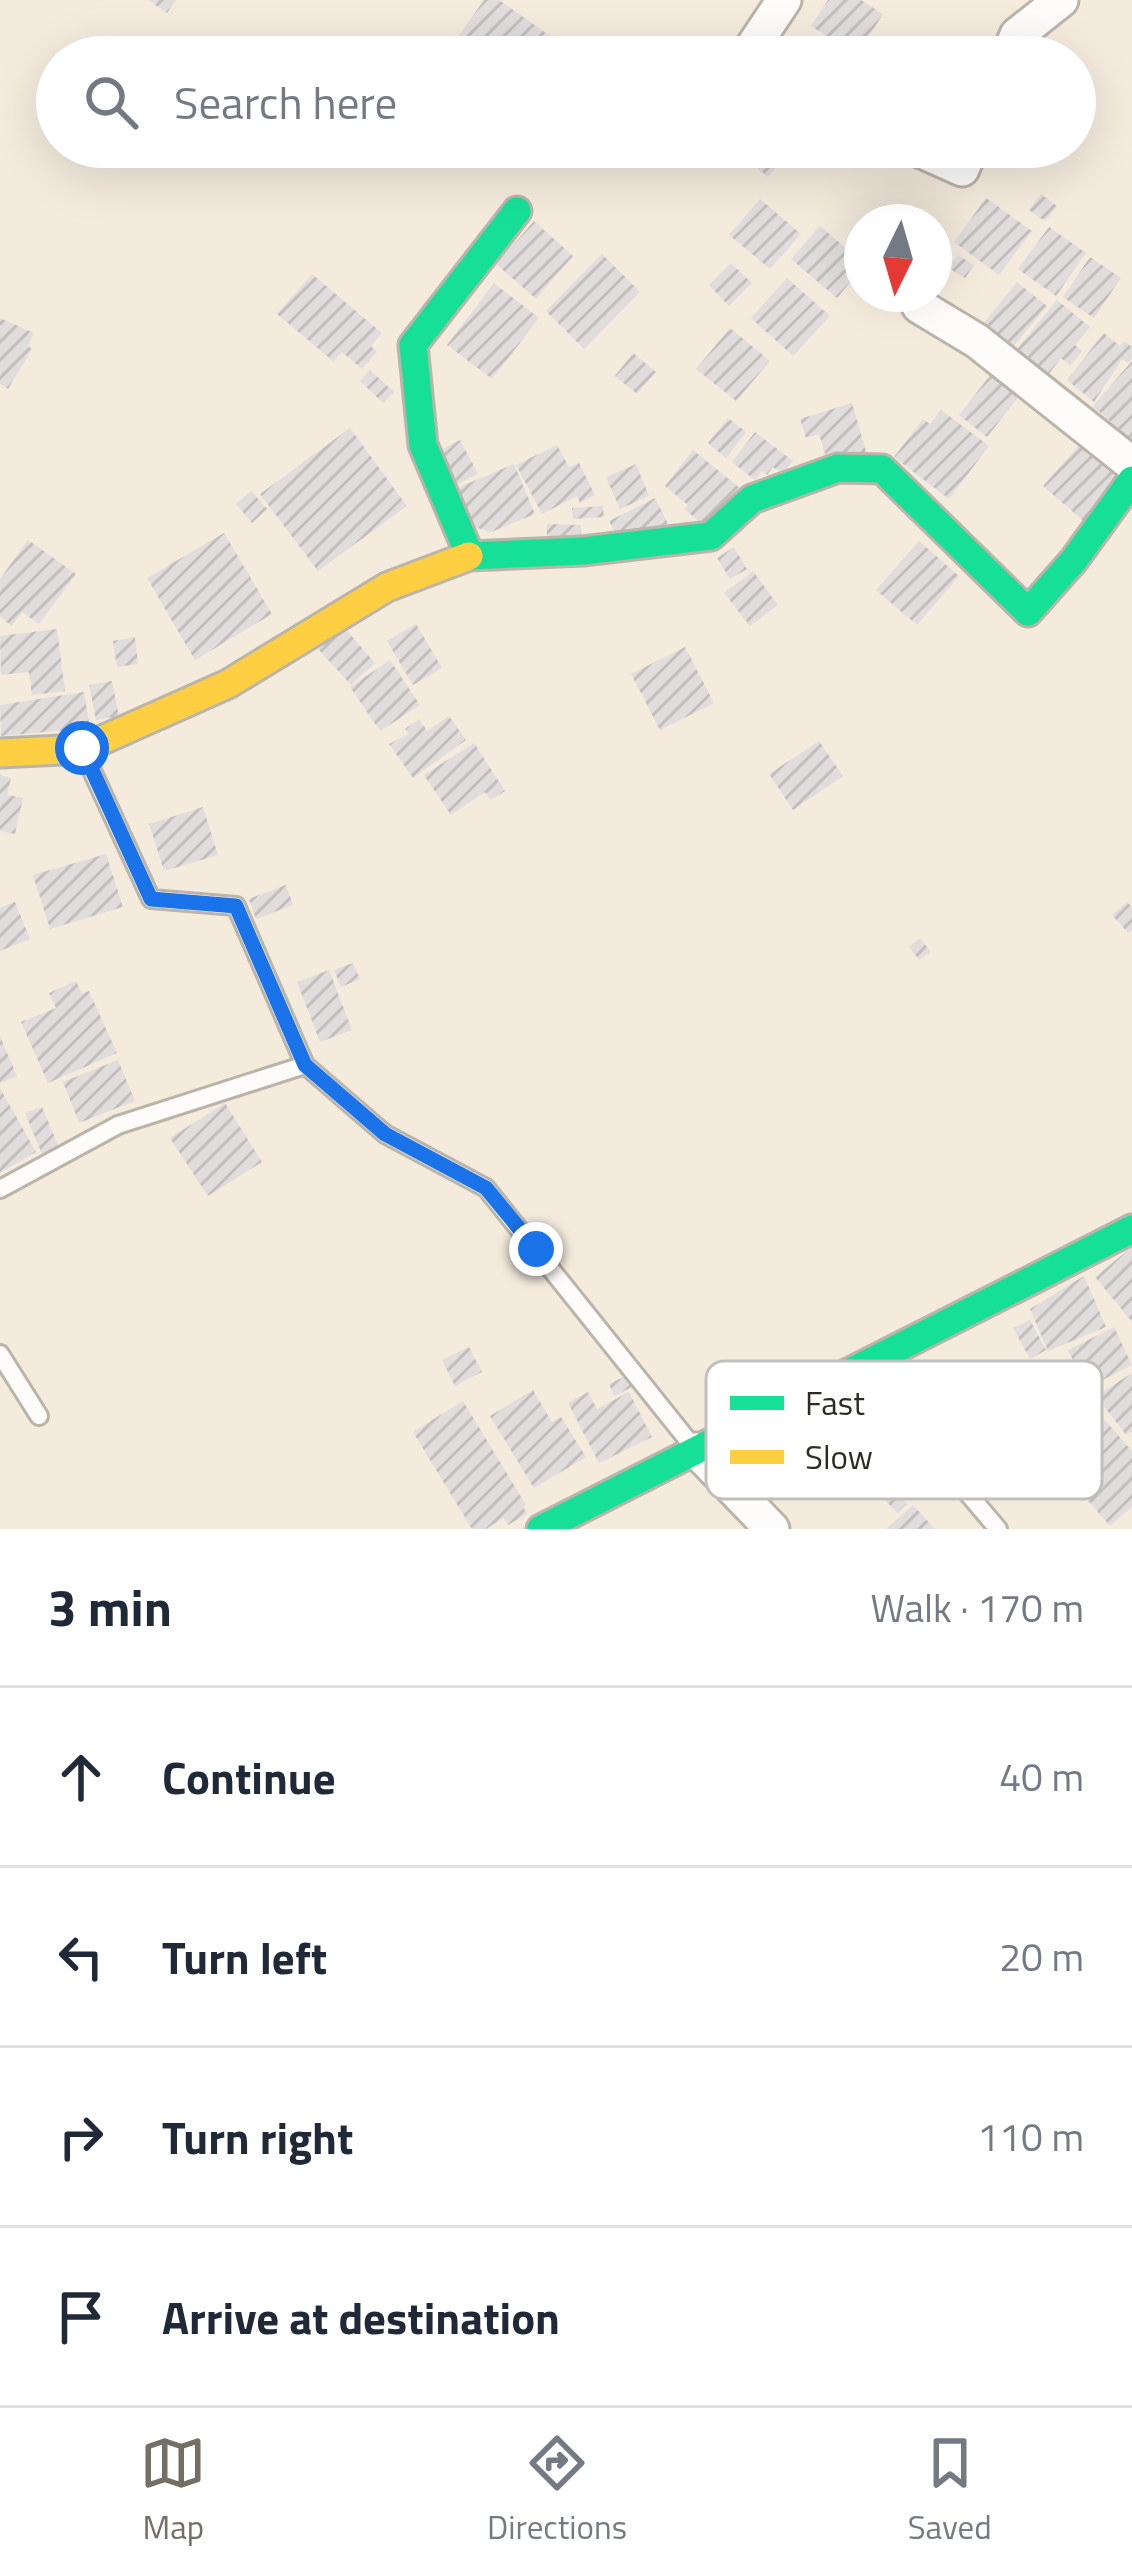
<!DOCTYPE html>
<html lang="en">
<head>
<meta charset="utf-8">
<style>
  body { margin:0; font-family:"Titillium Web",sans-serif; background:#f6f6f7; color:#1f2937 }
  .compass { position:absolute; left:844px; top:204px; width:108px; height:108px; border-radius:50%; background:#fff; box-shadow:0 12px 48px #0002; rotate:185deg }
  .stop { position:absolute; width:36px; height:36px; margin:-27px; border:9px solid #1a73e8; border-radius:50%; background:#fff }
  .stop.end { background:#1a73e8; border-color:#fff; box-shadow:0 3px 12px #0008 }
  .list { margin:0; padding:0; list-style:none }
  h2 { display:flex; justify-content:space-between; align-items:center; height:156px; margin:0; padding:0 48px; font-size:51px }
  h2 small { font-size:39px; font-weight:400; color:#747a83 }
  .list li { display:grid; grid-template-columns:78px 1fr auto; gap:36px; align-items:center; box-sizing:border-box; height:180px; padding:0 48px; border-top:3px solid #e0e1e3 }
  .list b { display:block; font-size:45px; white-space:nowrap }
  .list em { font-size:39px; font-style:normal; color:#747a83 }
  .icon { flex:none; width:66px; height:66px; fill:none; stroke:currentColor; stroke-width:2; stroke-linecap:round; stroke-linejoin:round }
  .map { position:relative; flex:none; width:1132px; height:1529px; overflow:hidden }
  .search { position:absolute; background:#fff; box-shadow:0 12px 48px #0002; left:36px; right:36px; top:36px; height:132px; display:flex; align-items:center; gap:30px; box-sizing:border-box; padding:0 42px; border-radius:66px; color:#747a83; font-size:45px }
  .sheet { height:876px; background:#fff }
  nav { display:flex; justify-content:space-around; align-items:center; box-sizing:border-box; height:168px; border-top:3px solid #e0e1e3; background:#fff; font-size:33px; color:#747a83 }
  nav a { display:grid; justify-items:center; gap:6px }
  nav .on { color:#756e63 }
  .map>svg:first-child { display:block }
  .building { fill:url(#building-hatch) }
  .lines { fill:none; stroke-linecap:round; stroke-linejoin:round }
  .lane-casing { stroke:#bbb4a9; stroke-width:22 }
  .street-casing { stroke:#bbb4a9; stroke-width:39 }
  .fast-casing { stroke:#bbb4a9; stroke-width:33 }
  .slow-casing { stroke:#bbb4a9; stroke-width:33 }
  .lane { stroke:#fdfcfa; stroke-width:16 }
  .street { stroke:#fdfcfa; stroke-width:33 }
  .fast { stroke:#16e098; stroke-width:27 }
  .slow { stroke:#ffcf43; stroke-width:27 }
  .route { stroke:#1a73e8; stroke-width:15 }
  .key { fill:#fff; stroke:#c1bfbc; stroke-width:3 }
  .key-label { font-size:33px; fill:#302b21 }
</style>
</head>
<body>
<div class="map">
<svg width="1132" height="1529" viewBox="0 0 1132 1529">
  <defs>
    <pattern id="building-hatch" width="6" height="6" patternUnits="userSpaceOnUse" patternTransform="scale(3)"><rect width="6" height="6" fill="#e1dddc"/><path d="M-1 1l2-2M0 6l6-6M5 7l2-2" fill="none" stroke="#c1bebc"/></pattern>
  </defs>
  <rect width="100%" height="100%" fill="#f4ebdd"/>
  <path class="building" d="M148,0H176L167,13Z
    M484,0H499L553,38L540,57H477L455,41Z
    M828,0H861L883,14L857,55L811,26Z
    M671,39L696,57H657Z
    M742,147H792L768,177L746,159L750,154Z
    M1041,194L1057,206L1045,221L1029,210Z
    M986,198L1032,231L999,275L954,242Z
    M760,199L801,234L770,269L729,235Z
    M534,221L573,256L536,299L496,264Z
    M820,226L862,262V268L837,298L791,259Z
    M1049,227L1086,253L1056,296L1018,269Z
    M602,254L640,292L584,349L546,311Z
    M958,255L974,265L965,278L948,268Z
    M1090,257L1121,278L1094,318L1063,297Z
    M731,263L752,283L729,306L709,285Z
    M312,274L382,333L371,346L377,352L362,369L342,352L333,361L277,314Z
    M787,278L830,316L793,356L751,318Z
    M1017,282L1047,306L1012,348L983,324Z
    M494,283L539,318L492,379L447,345Z
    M1057,300L1090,327L1075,345L1082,351L1070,366L1061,358L1048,375L1016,350Z
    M0,318L34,333L28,346L32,349L8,389L0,384Z
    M730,328L770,361L736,401L696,369Z
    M1104,333L1120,346L1124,341L1132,347V358L1128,363L1122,359L1094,402L1067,380Z
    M633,353L656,372L637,394L615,376Z
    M1132,361V440L1093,406Z
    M996,368L1024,390L987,437L959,415Z
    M370,370L394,392L383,403L360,381Z
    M852,403L867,455L829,467L819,434L806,438L800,419Z
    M941,410L989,446L949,499L894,457L923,419L930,424Z
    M728,418L746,432L726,458L708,443Z
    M350,428L407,506L318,571L260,494Z
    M755,432L793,461L783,474L773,467L767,475L762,471L755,480L732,462Z
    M460,440L478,474L458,484L439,451Z
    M1084,440L1129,480L1088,525L1043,486Z
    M557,445L569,467L579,463L595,495L580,503L577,496L542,514L516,465Z
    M693,450L741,489L704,525L684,509L688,505L665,486Z
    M514,464L535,514L491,532L474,527L457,488Z
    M636,464L649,496L620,509L606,477Z
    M251,491L267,509L252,523L236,504Z
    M655,498L668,524L620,542L609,521Z
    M603,506L604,517L573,519L572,508Z
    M547,524L581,525V538H547Z
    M224,533L272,614L195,660L147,578Z
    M28,540L76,574L39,624L22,612L12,626L0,617V579Z
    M919,541L959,576L917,625L876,590Z
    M734,547L747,569L730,579L717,558Z
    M753,571L778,605L750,626L724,593Z
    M416,624L442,668L413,685L387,641Z
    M343,626L375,663L351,685L318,649Z
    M57,629L65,691L32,695L29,672L1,675L0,636Z
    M135,637L138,664L117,667L113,641Z
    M685,647L714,703L660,730L631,674Z
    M390,660L420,705L380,731L350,687Z
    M112,681L119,716L96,720L89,685Z
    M84,692L90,728L1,736L0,705Z
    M449,716L466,740L413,778L389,744L409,734L405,729L419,719L427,731Z
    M819,741L843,776L793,810L769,774Z
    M474,743L505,791L491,800L485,792L451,815L424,775Z
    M0,775L11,778L7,795L23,798L15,834L0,831Z
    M203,807L218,855L164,871L149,824Z
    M106,854L123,907L50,929L33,875Z
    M286,885L293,905L256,919L249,899Z
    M15,902L30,939L0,951V908Z
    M1127,902L1132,907V930L1128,933L1112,915Z
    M920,938L931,952L919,960L909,947Z
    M353,963L360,979L341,987L334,970Z
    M329,970L352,1030L320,1042L297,982Z
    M76,981L82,994L89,991L117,1053L48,1083L21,1022L56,1008L49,993Z
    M0,1036L17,1076L0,1083Z
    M118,1060L135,1101L79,1123L63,1082Z
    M0,1088L36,1152L0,1173Z
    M225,1103L262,1162L208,1196L170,1138Z
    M42,1107L59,1147L42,1154L25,1113Z
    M1132,1247V1322L1095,1277Z
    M1084,1276L1106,1327L1048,1351L1030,1309Z
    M1030,1320L1046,1350L1030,1359L1013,1328Z
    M1114,1327L1132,1365L1087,1388L1068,1350Z
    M469,1347L482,1372L455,1386L442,1360Z
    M1132,1373V1431L1126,1435L1096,1396Z
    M626,1376L632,1387L614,1396L609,1384Z
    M533,1390L552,1422L561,1417L586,1457L534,1488L490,1416Z
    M588,1392L597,1409L629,1392L652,1437L599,1463L568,1403Z
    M463,1401L526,1505L523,1507L527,1514L508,1525L504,1518L486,1529H472L413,1432Z
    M1104,1419L1132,1451V1507L1110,1526L1054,1462Z
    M895,1491L907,1504L897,1513L885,1500Z
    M913,1505L935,1529H886Z"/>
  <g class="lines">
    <defs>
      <path id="lane" d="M82,749L151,899L236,906L305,1065L385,1134L486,1188L694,1448
        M0,1189L118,1125L305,1065
        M0,1354L39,1416
        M862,1369L998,1529"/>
      <path id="street" d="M746,57L784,0
        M1008,57L1017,35L1061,0
        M913,147L962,169L971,147
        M919,306L977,341L1132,464
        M696,1450L772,1529"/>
      <path id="fast" d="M469,556L583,551L711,536L752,499L838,468L882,469L1028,612L1074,560L1132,480
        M470,556L423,445L413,345L517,211
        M541,1529L1132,1229"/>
      <path id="slow" d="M0,753L82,749L228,684L387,587L469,556"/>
    </defs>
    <use href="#lane" class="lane-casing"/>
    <use href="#street" class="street-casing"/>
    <use href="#fast" class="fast-casing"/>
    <use href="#slow" class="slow-casing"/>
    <use href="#lane" class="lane"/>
    <use href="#street" class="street"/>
    <use href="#fast" class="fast"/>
    <use href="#slow" class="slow"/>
  </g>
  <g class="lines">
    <path class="route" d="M82,748L151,899L236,906L305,1065L385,1134L486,1188L536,1249"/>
  </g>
  <rect x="706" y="1361" width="396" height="138" rx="18" class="key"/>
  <rect x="730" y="1396" width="54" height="14" fill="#16e098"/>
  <rect x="730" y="1450" width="54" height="14" fill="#ffcf43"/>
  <g class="key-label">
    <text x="805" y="1415">Fast</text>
    <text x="805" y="1469">Slow</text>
  </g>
</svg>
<svg class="compass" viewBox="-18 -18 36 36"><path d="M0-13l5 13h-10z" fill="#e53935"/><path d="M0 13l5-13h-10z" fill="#747a83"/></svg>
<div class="stop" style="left:82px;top:748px"></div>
<div class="stop end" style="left:536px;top:1249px"></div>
<div class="search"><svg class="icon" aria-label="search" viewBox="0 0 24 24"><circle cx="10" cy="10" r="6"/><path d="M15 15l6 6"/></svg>Search here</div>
</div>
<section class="sheet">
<h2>3 min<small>Walk · 170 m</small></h2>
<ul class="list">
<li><svg class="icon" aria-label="ahead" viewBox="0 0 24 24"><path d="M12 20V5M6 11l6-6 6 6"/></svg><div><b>Continue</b></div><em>40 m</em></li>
<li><svg class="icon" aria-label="left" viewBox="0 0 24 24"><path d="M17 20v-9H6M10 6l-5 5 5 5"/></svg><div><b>Turn left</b></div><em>20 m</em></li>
<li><svg class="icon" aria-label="right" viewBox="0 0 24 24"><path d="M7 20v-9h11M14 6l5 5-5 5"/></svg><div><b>Turn right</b></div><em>110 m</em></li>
<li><svg class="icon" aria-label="arrive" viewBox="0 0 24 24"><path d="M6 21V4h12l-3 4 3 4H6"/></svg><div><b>Arrive at destination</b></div></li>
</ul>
</section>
<nav>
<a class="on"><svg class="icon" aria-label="map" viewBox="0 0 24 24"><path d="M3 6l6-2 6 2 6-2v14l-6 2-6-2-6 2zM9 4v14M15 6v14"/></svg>Map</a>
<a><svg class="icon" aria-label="directions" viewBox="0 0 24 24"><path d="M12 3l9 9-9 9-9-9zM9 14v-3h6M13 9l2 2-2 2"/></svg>Directions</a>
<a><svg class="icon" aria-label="saved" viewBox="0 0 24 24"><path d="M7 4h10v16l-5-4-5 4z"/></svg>Saved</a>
</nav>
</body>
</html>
